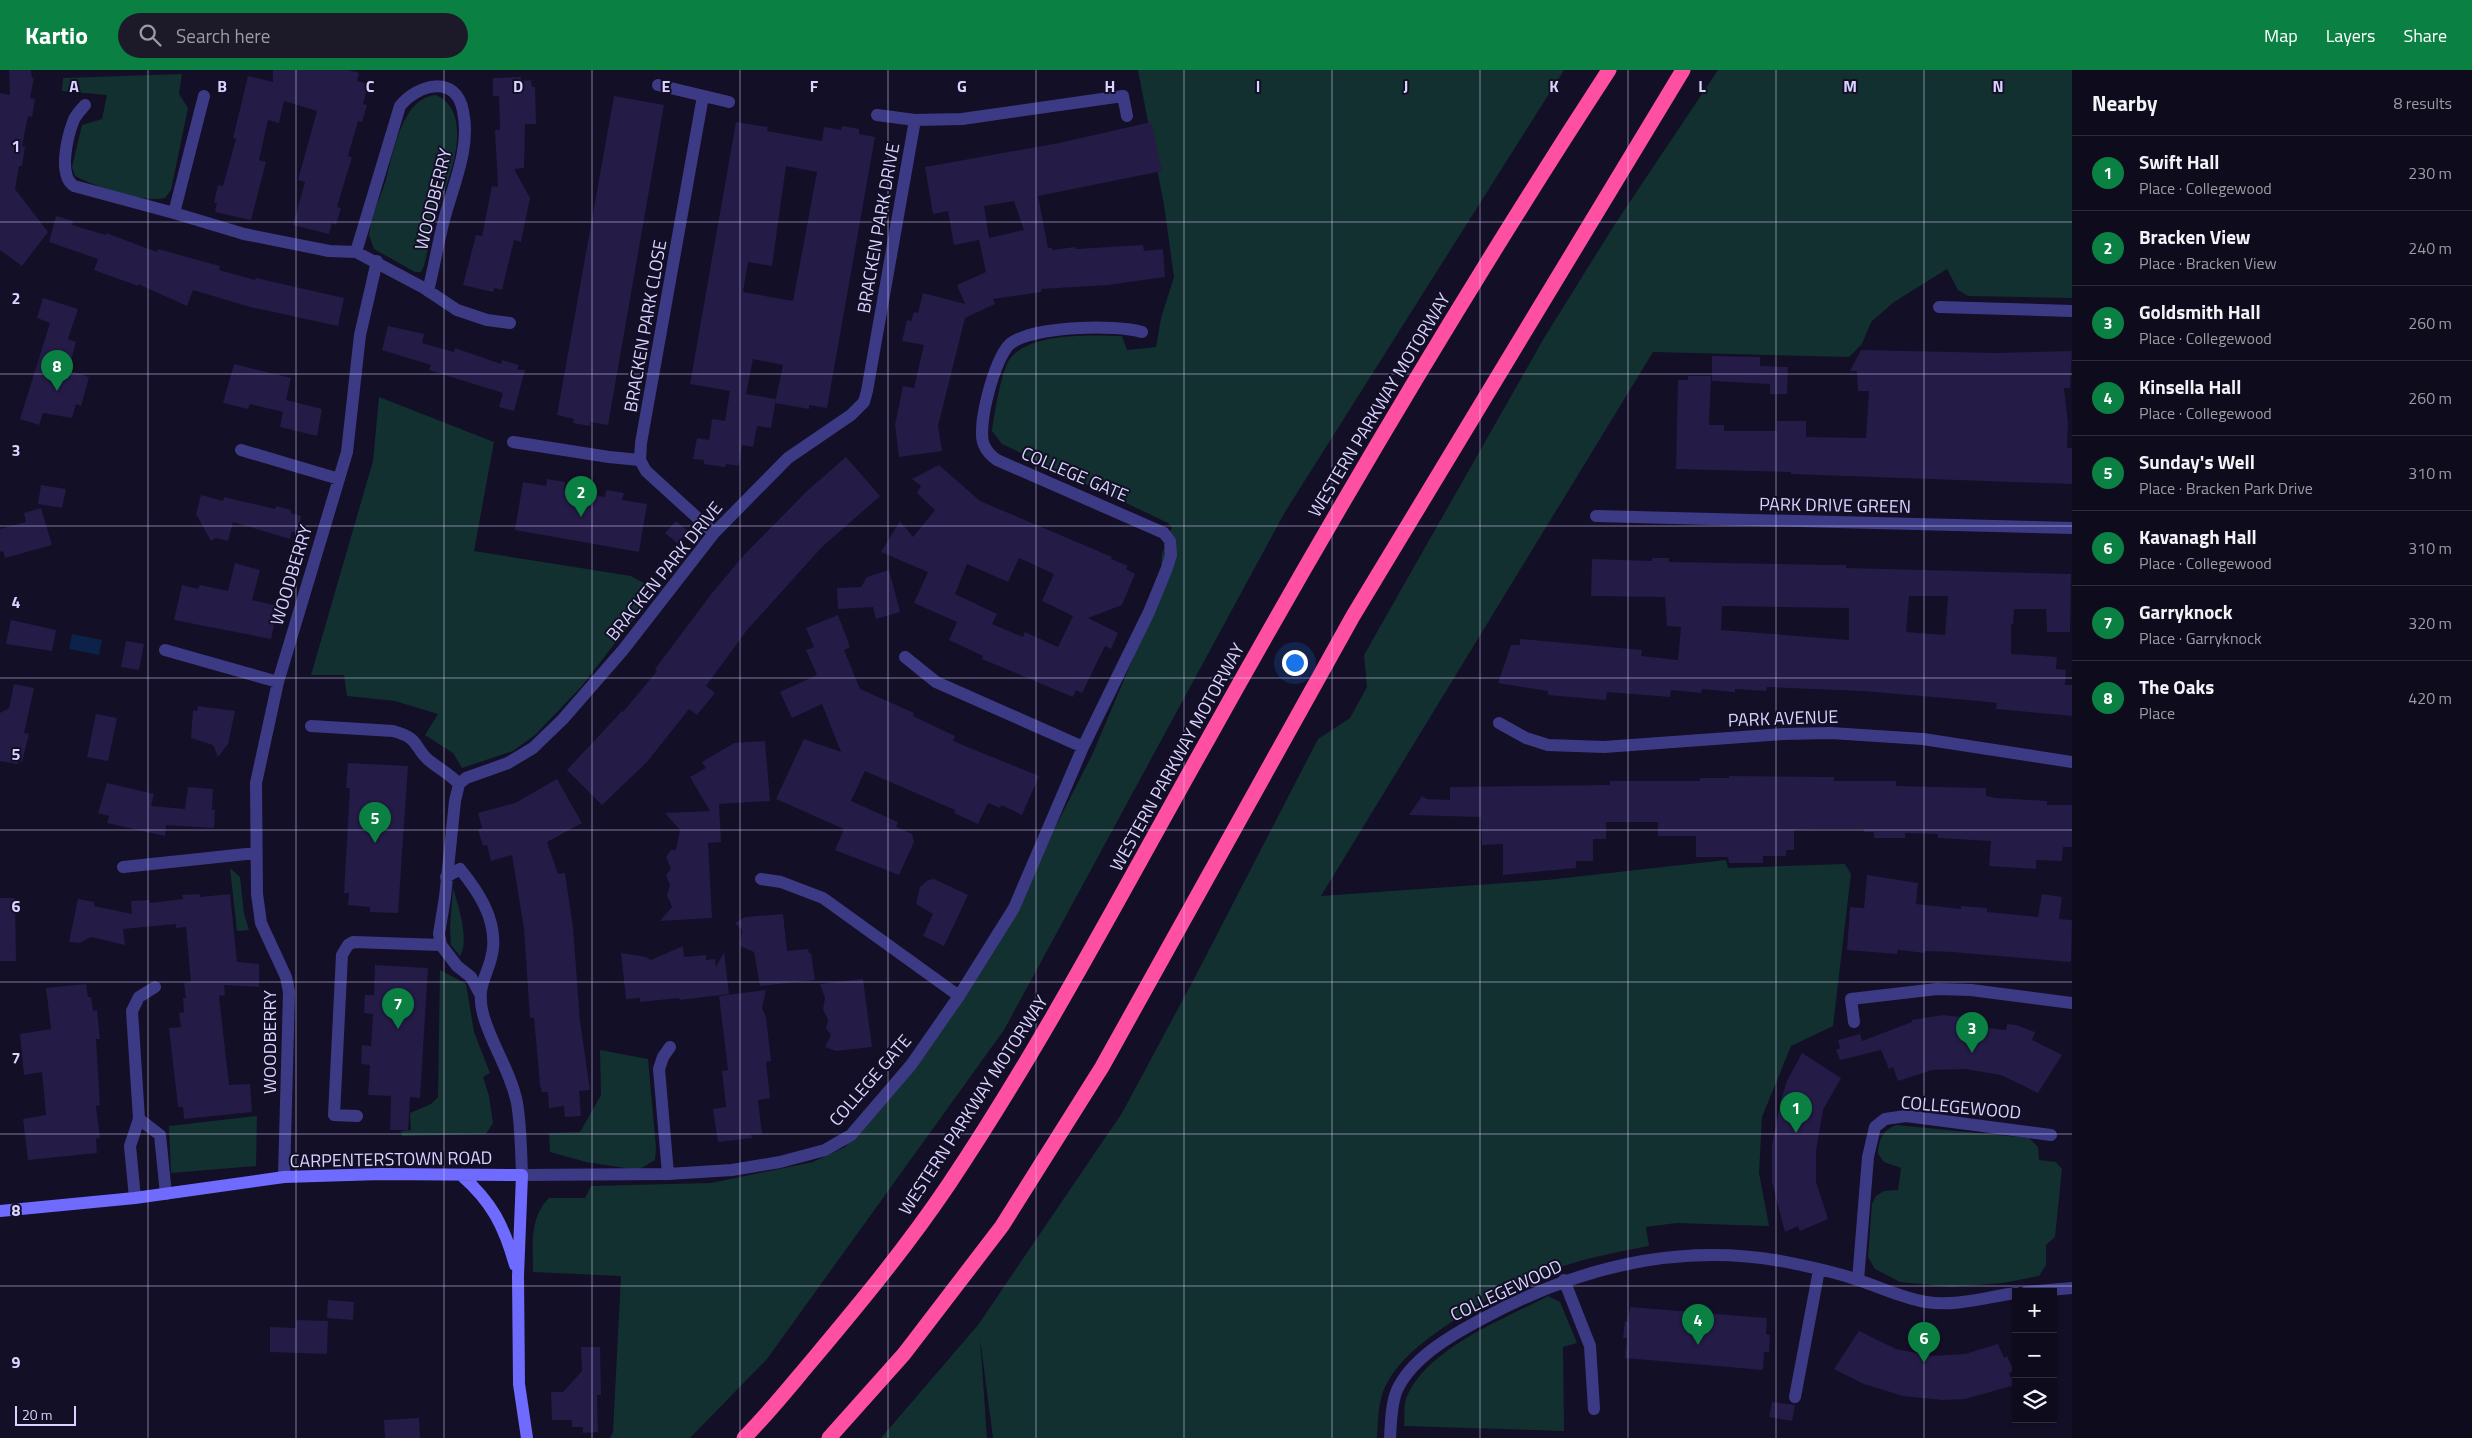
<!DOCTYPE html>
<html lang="en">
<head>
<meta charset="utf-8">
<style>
  body { margin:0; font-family:"Titillium Web",sans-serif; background:#1c1929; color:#f1f3f6 }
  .controls { position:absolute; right:15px; bottom:15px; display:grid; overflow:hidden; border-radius:0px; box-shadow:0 1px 4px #0004 }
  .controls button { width:45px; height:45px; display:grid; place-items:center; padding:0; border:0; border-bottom:1px solid #2e2b3b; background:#0e0b1c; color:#f1f3f6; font:25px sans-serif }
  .scale { position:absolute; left:15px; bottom:12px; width:61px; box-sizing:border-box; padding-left:5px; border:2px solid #d9d4ff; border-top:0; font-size:14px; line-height:18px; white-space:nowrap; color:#d9d4ff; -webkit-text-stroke:4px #130f26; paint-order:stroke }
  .you { position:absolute; left:1294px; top:592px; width:18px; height:18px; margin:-12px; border:4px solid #fff; border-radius:50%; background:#1a73e8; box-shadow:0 0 0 8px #1a73e833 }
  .badge { display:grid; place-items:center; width:32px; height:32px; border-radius:50%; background:#0b8043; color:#fff; font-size:16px; font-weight:700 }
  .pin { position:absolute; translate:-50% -41px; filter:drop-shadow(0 1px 2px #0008) }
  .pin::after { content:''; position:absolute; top:26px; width:18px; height:15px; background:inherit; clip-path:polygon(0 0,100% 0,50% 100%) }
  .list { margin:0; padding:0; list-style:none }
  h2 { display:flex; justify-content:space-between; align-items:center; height:65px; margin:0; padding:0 20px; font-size:21px }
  h2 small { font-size:16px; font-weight:400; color:#9b9ba3 }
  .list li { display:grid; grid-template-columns:32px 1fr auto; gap:15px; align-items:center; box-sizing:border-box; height:75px; padding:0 20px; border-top:1px solid #2e2b3b }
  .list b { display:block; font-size:19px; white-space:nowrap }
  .list p { margin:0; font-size:16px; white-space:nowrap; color:#9b9ba3 }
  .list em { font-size:16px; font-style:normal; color:#9b9ba3 }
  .icon { flex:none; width:28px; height:28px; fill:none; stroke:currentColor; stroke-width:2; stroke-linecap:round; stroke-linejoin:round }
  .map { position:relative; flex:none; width:2072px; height:1368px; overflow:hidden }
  header { display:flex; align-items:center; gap:30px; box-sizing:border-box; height:70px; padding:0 25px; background:#0b8043; color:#fff }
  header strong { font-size:24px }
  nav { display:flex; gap:28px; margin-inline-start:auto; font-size:18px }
  .search { width:350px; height:45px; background:#1c1929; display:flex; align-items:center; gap:12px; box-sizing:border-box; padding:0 18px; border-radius:28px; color:#9b9ba3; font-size:19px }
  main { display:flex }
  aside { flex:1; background:#0e0b1c }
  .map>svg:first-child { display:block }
  .green { fill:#12302f }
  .water { fill:#0c2248 }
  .building { fill:#241b47; fill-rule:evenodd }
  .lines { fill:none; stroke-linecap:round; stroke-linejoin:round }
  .street { stroke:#3d3a85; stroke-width:12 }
  .secondary { stroke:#6f6bff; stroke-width:12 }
  .highway { stroke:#ff4fa3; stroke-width:15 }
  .grid { fill:none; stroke:#d9d4ff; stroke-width:1; stroke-opacity:0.55 }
  .labels { text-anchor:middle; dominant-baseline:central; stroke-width:4; stroke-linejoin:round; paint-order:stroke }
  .street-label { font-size:18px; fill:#d9d4ff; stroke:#130f26 }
  .grid-label { font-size:16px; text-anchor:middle; font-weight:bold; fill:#d9d4ff; stroke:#130f26; stroke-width:4; stroke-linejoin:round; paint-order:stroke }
</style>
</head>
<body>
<header>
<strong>Kartio</strong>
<div class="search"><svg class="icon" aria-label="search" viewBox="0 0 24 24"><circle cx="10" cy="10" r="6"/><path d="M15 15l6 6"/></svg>Search here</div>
<nav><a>Map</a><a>Layers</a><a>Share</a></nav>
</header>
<main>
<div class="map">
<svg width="2072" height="1368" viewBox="0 0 2072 1368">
  <rect width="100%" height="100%" fill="#130f26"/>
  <path class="green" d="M1138,0H1564L1285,442L1004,960L767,1289L690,1368H610L613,1362L621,1206L533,1202C533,1176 529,1148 549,1128H585L591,1116L711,1113L813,1092L845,1077L868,1045L911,995L1014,838L1093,683L1159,527L1162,484L1172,457L1168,453L1002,374L992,361C994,345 1001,303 1009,290C1028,262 1091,265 1122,266L1127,280L1156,277L1161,248L1174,207L1164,135Z
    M1718,0H2072V228L1968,226L1958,220L1947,199L1894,232L1871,252L1862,274L1849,287L1653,282L1321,826L1547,810L1726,790L1728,798L1845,794L1851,804L1833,956L1791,976L1762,1047L1759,1103L1769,1156L1676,1153L1646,1157L1649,1176C1607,1184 1562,1193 1524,1211C1496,1223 1470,1240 1444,1257C1420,1274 1397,1291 1384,1319C1378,1334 1378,1352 1377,1368H993L980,1268L987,1368H881L978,1255L1122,1043L1194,909L1318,669L1350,648L1367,617L1364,585L1544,268L1615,154Z
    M182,4L179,24L188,38L171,120L165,128C141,133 96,117 75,106L72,97L82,55L102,49L107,25L62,21L63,8Z
    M436,25C479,45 445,118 434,151C430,166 428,181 424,196L421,202H415L374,179L369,165C371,146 380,128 386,110C393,84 402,27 436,25Z
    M379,327L494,372L474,481L631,506L656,520L581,617L535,665L513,681L462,698L453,683L425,665L438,644L395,631L347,626L344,605H311L373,391Z
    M230,798L240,807L244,844L249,860L237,861Z
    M453,818C458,835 470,870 460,886L451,875L450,858Z
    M440,900L466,914L474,962L490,1003L483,1007L489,1026L493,1053L486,1064L402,1066L401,1061L411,1060L410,1043L431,1034L438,1027Z
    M600,980L648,989L656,1078L655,1090L638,1100L586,1092L550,1082L549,1063L580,1062L601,1025Z
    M257,1046L256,1096L171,1103L169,1056Z
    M1896,1055L2029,1068L2038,1077L2039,1090L2056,1092L2062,1099L2055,1167L2046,1175V1195L2039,1206L2003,1213L1951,1217L1900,1212L1875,1199L1868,1187L1872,1134L1876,1126L1884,1121L1898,1120L1901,1098L1884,1092L1878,1084C1879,1069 1882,1061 1896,1055Z
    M1548,1226L1560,1232L1577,1273L1563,1277L1564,1361L1404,1356C1405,1348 1403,1334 1407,1326C1429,1277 1503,1250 1548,1226Z"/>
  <path class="water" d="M72,564L102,570L99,585L69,579Z"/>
  <path class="building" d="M9,0H31L32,8H34L30,28L35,29L32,47L28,46L22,76L25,77L22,96H19L15,119L48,162L22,196L0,180V23L10,25Z
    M273,0H348L359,3L357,11L368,14L363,34L367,35L362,52L358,51L348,86L352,87L337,137L341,138L336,155L332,153L329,164L293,155L305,112L298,110L317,41L284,31L279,53L268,50L259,90L266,92L251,150L215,142L217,133H214L218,115L223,116L228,98L236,69L233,68L248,6L273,12Z
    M521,7V11L531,10L532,17H535L536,54H525L524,98L514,99L530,128L521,172L514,170L502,220L494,218L493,222L463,215L476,165L482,166L492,116L498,117L495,60H500L499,26H493V8Z
    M614,26L664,35L608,355L590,352V356L573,353L574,349L557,345Z
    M736,52L768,57L767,61L822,71L824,57L841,60L842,56L859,59V64L875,67L827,338L809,335V339L775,333L783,295L753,289L746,324L776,329L771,358L757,356L753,377L742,375L739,396L726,394L725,397L704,394V390L693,389L697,368L709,370L712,349L725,351L730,321L690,314ZM786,96L817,102L793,231L743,222L748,192L772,196Z
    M1151,52L1162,101L1038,126L1048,178H1052V180L1075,177L1076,179L1143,175L1144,181L1163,179L1165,207L1108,215L1041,219V222L993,229L995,234L965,248L938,356L942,381L899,387L895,355L903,316L914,318L924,275L902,271L907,250L911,251L914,242L918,243L923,223L965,234L957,215L986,202L979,170L954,175L948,141L933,144L925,97L1059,73ZM1014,131L1024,160L989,168L984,136Z
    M56,146L73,151L72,155L106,165V163L157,182L158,179L220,196L219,200L255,210L256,208L344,228L338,256L250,237L193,220L187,236L138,214V216L94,200L98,189L49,172Z
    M43,228L78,239L68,269L76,272L69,298L70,301L89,307L81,336L76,334L72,348L43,343L39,355L20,349L50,253L37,248Z
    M388,256L424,264L422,273L454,282L455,278L501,294L502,290L519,295L517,300H525L514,341L499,337L503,323L429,300L431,295L382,280Z
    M1861,280L1997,283L2072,281L2070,318H2064L2068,353L2067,374V378H2072V414L1791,404V402L1676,399L1678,310H1688V306H1711L1709,355H1724V361H1777V351H1806V367L1866,368L1869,321H1858L1857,301H1850Z
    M1712,286L1760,287V296L1788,297L1787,324H1770V314L1712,311Z
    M234,294L291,308L286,330L322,339L317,366L280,357L283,342L250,334L248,339L223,333Z
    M846,387L880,426L822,477L747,560L706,616L715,623L697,645L689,639L647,692L602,735L567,700L622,641L623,642L657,601L655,599L712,523L744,485L808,420Z
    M939,395L980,431L1112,487L1111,489L1128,496L1126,499L1135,504L1122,535L1088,548L1118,563L1111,579L1105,576L1082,623L1076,620L1073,627L982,589L983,586L949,570L957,552L914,533L928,502L881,482L900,451L913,467L935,440L917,423L921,416L912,409ZM1019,488L1054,504L1042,531L1073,546L1058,577L1025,562L1023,567L992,554L997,544L955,524L967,494L1008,512Z
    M547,409L565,412L564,420L605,427L606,420L624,423L622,430L647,434L639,482L515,460L523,412L546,416Z
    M41,415L66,419L62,438L38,434Z
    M201,425L223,431L224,427L275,439L276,436L291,440V443L301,446L297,463L292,462L290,469L233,452L228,471L216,468L211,471L196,444Z
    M41,438L52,475L5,488L3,481L0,482V459L26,452L24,443Z
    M676,451L688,461L677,473L665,463Z
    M1652,488H1669V492L1829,495H1846V498L1886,499L2071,504L2070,562H2047L2046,539H2014L2013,554H2011V584L2057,587L2056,599L2066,600L2065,615H2072V646L1996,639L1997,633L1968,630L1862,621L1767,617L1766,621L1735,619V622L1702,619L1701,623L1671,620L1670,627L1607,622L1606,630L1548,625V621L1498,613L1511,575H1520V569L1642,580L1641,586L1678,590L1681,557L1667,556L1665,527L1591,526L1592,489L1652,491ZM1909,526H1948L1945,565L1906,562ZM1722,536L1849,538V570L1721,560Z
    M235,493L260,500L252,530L278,536L271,569L174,550L182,515L198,519L200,515L228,521Z
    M889,500L900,542L876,549L873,537L838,539L837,518L861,517L867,507Z
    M838,545L850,577L844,580L860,619L914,643L913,646L955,666L953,671L1039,706L1022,745L1001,735L1000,738L988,733L978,754L954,743L955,740L865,701L851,731L898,752L896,757L912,764L914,772L899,805L835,780L844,759L776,729L804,669L841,682L822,634L792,648L780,622L817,605L806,580L814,577L806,558Z
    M11,550L56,560L52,581L6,574Z
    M126,571L144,574L139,600L121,597Z
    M14,614L34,618L24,663L29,664L22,692L18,691V694L0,691V643L9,638Z
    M198,636L235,641L228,674L218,687L213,675L191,668L193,640L197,641Z
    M96,644L117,648L108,691L87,687Z
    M765,671L770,731L719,734L721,772L708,773L712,848L660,851L672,837L667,825L670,815L666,805L671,799L666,787L671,780H676L680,760L665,743L710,741L690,707L706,698L702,692L734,673Z
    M348,693L408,696L398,843L370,842V837L348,835L349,823H344L350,718H346Z
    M1729,706L1834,707V711H1896V716L1986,718V726L1996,728L2047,731V735H2072V777H2063L2062,791L2036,790V799L1989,796L1991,771L1938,768V764L1905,763V768H1874V762H1865L1863,759H1811L1794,760V780H1786V786H1763V793H1729L1728,787H1696V766H1658V752H1606V769H1593V791H1576V798L1503,805V774L1482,775L1481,747L1409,745L1422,726L1427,729L1450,730V717L1610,715V711H1700V708H1729Z
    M557,709L582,753L547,772L558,804L565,803L573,858L580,951L590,1020L579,1021L581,1046L565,1047L564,1036L549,1038L548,1022H542L540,1015L534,948H530L524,859L512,785L491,791L487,775L483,776L478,760L482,758L478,743L515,733Z
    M107,713L154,724L151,736L185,739L188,717L213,719L212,740H215L214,758L166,755L165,766L107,753L109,746L98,743Z
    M1867,805L1918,813L1916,834L1961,839V836L1987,838V842L2038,847L2042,824L2062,827L2059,849L2072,850L2071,892L1952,882L1925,881V883L1898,880L1897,884L1847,880L1850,837L1864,838Z
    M934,809L968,825L944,876L923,866L933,844L916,834L920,817L928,810Z
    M200,824V827L230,824L237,892L259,894V917L224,915L225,925L219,926L229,1015L250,1014L252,1042L184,1049L183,1037H178L169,958L181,957L179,943L184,942L183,928H186L184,913L191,912L186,857L176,858V854L123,859L125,875L91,867L80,873L69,872L78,829L94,832V836L132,844L131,831L149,830L150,833L183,829L182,825Z
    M0,828H15L16,891H0Z
    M783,844L787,881L808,879L809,883H811L815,910L760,916L754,882L740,876L742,860L735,853L745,847Z
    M683,876L684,887L706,885V890L715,889L716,897L724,882L729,924L680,930L679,928L640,932V928L626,929L621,883L646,887L651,890Z
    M375,895L428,898L420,1028L410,1027L408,1060H390L391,1026L368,1025L370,995L361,994L362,975L371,976L373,944L364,943L365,925H374Z
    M863,909L872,977L836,981L825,977L831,965L826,958L828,950L823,939L825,928L820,914Z
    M86,914L88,927H91L93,941L97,940L100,969H96L100,1035L96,1036L100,1068L96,1069L97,1083L28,1090L23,1049L46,1045L42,1002L24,1005L20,964L51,959L46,918Z
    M766,920L762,938L766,947L771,991L766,992L770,1028L758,1030L762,1064L751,1065L752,1068L718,1072L713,1039L726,1037L722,1001L728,1000L719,926Z
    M1943,945L1961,947V955L2006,960L2007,954L2016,955L2035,962L2032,970L2062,985L2038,1023L2001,1005L1965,999L1932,1000L1898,1011L1893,997L1889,999L1881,980L1840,990L1836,980L1840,978L1838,970L1860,964L1862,971L1912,952V950Z
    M1802,983L1841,1008L1823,1040L1816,1081V1112L1828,1149L1800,1161L1798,1156L1785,1162L1772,1112V1075L1781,1030L1787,1011Z
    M328,1230L354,1232L353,1250L327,1248Z
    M1630,1237L1767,1248L1766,1264L1770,1265L1769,1282H1764L1763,1300L1625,1288L1627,1268H1623L1625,1251L1628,1252Z
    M296,1250L328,1251L327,1284L270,1282V1257L296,1258Z
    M1859,1261L1896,1279L1932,1286L1965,1284L1998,1274L2004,1288L2007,1286L2014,1301L2009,1303L2015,1315L1965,1329L1943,1330L1903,1326L1864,1314L1834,1299Z
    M581,1277H600L601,1325H597L598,1362L583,1363V1357H572V1350H552L551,1322H563L582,1301Z
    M1772,1332L1795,1335L1792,1351L1769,1347Z
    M419,1348L420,1368H385L384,1350Z"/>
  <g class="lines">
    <path class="street" d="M658,15L729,32
      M703,26L641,373L640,390L646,401L714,463
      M85,35C81,40 75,45 73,52C67,68 58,106 74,116L174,143L244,164L329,181L356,182L424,218L457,240L487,250L510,253
      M877,45L915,50L962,49L1123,26L1127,46
      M174,143L204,26
      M356,182L400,36C418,14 456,4 463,41C471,78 453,115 444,150C438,173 434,197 428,221
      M1939,237L2072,241
      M513,372L609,387L640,390
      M241,380L339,409
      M1596,446L2072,458
      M165,580L278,612
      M905,587L936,612L1083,677
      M1499,653L1526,668L1548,675L1604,677L1783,664L1831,663L1923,669L2072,692
      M311,656L393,661C423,669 412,678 431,692C441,700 451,705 459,714
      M123,797L256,783
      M446,807L460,799C478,821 496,848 493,878C490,905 475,913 483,944C491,974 511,1002 517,1033C521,1056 521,1082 522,1105L668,1104L732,1100L780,1092L825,1080L851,1065L911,995L959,926L1014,838L1083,677L1149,542L1167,498L1171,485L1170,471L1164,463L997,390C991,386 987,382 984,375C976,357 995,287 1010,274C1032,256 1116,254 1142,262
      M761,809L781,812L823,828L959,926
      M480,924L471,907L457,896L441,875L439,864L445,827L455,731L459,714L466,708L508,693L533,678L563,649L623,580L714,463L788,388L851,345L864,332L867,321L915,50
      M1854,952L1851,929L1937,919L1971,920L2072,933
      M357,1046L334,1045L342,885L348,875L353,872L441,875
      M139,1049L160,1065L166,1124
      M668,1104L659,999L663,987L670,977
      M284,1107L289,922L286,907L261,853L257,824L256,713L278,612L347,382L360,265L377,191
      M135,1128L130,1076L139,1049L132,941L139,927L155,917
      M1564,1210L1590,1276L1594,1339
      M1858,1210L1868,1087L1875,1057L1885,1049L1906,1046L2051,1065
      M2026,1222L2072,1218
      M1795,1327L1819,1200
      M1390,1368C1391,1353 1391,1334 1397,1320C1412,1288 1450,1266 1480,1250C1577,1197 1685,1170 1796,1194C1816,1198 1838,1203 1858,1210C1880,1217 1902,1228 1926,1232C1955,1237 1987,1227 2016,1223"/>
    <path class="secondary" d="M461,1105C492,1132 504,1156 515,1195
      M0,1141L135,1128L284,1107L381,1104L522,1105L518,1206L519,1314L527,1368"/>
    <path class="highway" d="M744,1368C769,1343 791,1315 814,1288C861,1232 908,1175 949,1114C1044,972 1123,820 1207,671C1334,443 1467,218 1609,0
      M829,1368L904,1284L1002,1156L1102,997L1353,546L1683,0"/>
  </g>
  <path class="grid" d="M148,0V1368M296,0V1368M444,0V1368M592,0V1368M740,0V1368M888,0V1368M1036,0V1368M1184,0V1368M1332,0V1368M1480,0V1368M1628,0V1368M1776,0V1368M1924,0V1368M0,152H2072M0,304H2072M0,456H2072M0,608H2072M0,760H2072M0,912H2072M0,1064H2072M0,1216H2072"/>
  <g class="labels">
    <g class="street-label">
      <text transform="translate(433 129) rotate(-76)">WOODBERRY</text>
      <text transform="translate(878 158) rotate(-80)">BRACKEN PARK DRIVE</text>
      <text transform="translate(645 256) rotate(-80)">BRACKEN PARK CLOSE</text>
      <text transform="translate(1379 335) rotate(-59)">WESTERN PARKWAY MOTORWAY</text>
      <text transform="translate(1075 404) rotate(23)">COLLEGE GATE</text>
      <text transform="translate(1835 435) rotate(1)">PARK DRIVE GREEN</text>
      <text transform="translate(664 501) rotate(-51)">BRACKEN PARK DRIVE</text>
      <text transform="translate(291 505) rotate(-73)">WOODBERRY</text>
      <text transform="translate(1783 648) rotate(-2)">PARK AVENUE</text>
      <text transform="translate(1177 687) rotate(-61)">WESTERN PARKWAY MOTORWAY</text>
      <text transform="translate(269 972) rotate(-90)">WOODBERRY</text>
      <text transform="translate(870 1010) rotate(-49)">COLLEGE GATE</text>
      <text transform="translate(973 1035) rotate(-57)">WESTERN PARKWAY MOTORWAY</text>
      <text transform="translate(1961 1037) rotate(5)">COLLEGEWOOD</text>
      <text transform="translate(391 1089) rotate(-1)">CARPENTERSTOWN ROAD</text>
      <text transform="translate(1506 1220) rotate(-25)">COLLEGEWOOD</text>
    </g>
  </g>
  <g class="grid-label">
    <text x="74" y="22">A</text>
    <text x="222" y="22">B</text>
    <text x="370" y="22">C</text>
    <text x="518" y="22">D</text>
    <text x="666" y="22">E</text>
    <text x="814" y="22">F</text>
    <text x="962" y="22">G</text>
    <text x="1110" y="22">H</text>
    <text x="1258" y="22">I</text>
    <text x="1406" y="22">J</text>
    <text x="1554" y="22">K</text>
    <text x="1702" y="22">L</text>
    <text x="1850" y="22">M</text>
    <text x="1998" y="22">N</text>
    <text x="16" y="82">1</text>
    <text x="16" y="234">2</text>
    <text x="16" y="386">3</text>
    <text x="16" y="538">4</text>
    <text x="16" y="690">5</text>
    <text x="16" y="842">6</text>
    <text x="16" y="994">7</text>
    <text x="16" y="1146">8</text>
    <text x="16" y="1298">9</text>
  </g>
</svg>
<div class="controls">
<button>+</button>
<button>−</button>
<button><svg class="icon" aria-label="layers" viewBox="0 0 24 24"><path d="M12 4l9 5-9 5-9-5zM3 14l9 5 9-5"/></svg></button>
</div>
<div class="scale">20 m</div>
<div class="you"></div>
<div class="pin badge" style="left:1796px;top:1063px">1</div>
<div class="pin badge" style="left:581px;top:447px">2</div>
<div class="pin badge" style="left:1972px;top:983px">3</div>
<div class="pin badge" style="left:1698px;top:1275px">4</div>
<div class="pin badge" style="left:375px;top:773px">5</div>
<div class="pin badge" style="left:1924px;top:1293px">6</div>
<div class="pin badge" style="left:398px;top:959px">7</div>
<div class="pin badge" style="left:57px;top:321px">8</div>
</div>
<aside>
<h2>Nearby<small>8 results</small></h2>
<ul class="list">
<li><span class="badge">1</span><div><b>Swift Hall</b><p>Place · Collegewood</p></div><em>230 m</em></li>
<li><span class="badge">2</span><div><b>Bracken View</b><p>Place · Bracken View</p></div><em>240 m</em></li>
<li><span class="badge">3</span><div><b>Goldsmith Hall</b><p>Place · Collegewood</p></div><em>260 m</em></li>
<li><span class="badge">4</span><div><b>Kinsella Hall</b><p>Place · Collegewood</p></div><em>260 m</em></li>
<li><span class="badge">5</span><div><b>Sunday's Well</b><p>Place · Bracken Park Drive</p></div><em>310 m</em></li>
<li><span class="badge">6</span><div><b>Kavanagh Hall</b><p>Place · Collegewood</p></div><em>310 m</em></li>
<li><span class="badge">7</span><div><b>Garryknock</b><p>Place · Garryknock</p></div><em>320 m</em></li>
<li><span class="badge">8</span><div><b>The Oaks</b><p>Place</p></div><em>420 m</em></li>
</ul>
</aside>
</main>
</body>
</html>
